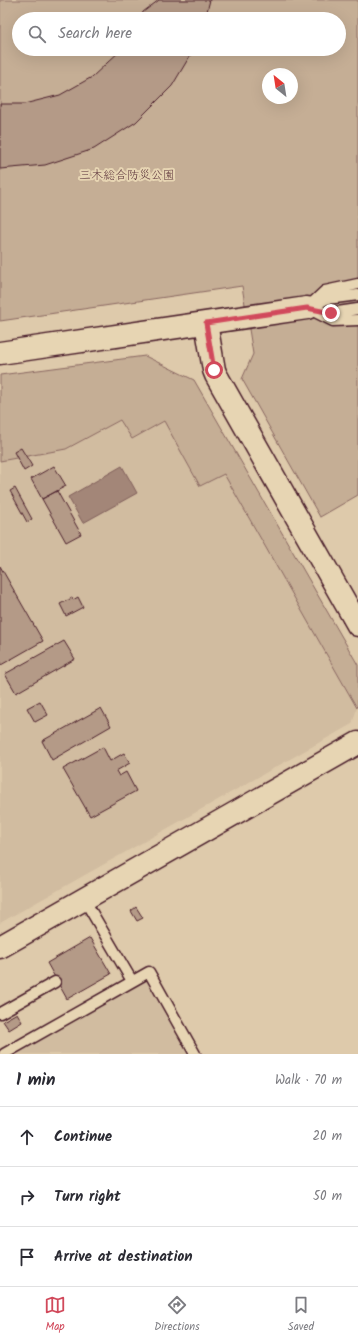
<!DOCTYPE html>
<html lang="en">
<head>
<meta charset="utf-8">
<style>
  body { margin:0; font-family:Kalam,"Klee One",sans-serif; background:#f2f2f3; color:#2b2b33 }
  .compass { position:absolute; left:262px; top:68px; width:36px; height:36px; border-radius:50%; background:#fff; box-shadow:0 4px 16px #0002; rotate:330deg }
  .stop { position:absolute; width:12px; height:12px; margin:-9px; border:3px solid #d1495b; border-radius:50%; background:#fff }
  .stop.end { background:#d1495b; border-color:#fff; box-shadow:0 1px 4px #0008 }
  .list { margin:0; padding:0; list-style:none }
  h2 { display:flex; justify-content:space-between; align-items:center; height:52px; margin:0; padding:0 16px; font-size:17px }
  h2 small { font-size:13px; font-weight:400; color:#7c7c81 }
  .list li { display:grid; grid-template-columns:26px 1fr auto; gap:12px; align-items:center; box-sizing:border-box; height:60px; padding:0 16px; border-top:1px solid #e1e1e2 }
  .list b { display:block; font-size:15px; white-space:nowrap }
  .list em { font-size:13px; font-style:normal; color:#7c7c81 }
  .icon { flex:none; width:22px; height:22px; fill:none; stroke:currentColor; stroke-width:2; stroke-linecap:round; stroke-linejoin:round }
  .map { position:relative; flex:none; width:358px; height:1054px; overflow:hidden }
  .search { position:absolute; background:#fff; box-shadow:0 4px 16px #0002; left:12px; right:12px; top:12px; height:44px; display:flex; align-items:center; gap:10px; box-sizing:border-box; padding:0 14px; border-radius:22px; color:#7c7c81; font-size:15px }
  .sheet { height:232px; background:#fff }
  nav { display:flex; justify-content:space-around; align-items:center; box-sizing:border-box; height:56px; border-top:1px solid #e1e1e2; background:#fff; font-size:11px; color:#7c7c81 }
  nav a { display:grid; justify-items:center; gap:2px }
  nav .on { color:#d1495b }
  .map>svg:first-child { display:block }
  .built { fill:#d1bca0 }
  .green { fill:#c5ae95; stroke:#886660; fill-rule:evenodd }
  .water { fill:#a38678; stroke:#7f5d59 }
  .building { fill:#b49a87; stroke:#4a1f2b }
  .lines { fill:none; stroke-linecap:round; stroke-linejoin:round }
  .service-casing { stroke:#4a1f2b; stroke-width:13 }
  .tertiary-casing { stroke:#4a1f2b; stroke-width:25 }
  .service { stroke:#e7d5b3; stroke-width:10 }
  .tertiary { stroke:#e7d5b3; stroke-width:22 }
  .route { stroke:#d1495b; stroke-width:5 }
  .labels { text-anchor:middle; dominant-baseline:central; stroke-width:4; stroke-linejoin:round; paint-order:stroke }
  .park-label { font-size:12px; fill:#5c343b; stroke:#e7d5b3 }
</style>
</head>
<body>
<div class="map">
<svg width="358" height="1054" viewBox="0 0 358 1054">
  <rect width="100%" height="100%" fill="#decaab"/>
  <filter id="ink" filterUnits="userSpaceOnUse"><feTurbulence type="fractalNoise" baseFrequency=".025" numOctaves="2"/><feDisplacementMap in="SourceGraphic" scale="8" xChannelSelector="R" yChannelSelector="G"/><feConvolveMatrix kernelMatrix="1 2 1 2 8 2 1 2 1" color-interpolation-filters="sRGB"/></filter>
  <g filter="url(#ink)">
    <path class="built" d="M121,420L132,439L165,421L200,486L224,473L357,708L352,724L0,923V461L66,449Z
      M146,980L187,1054H17Z"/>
    <path class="green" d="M0,0H358V495L320,517L242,379L253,354L242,286L0,321ZM19,19H339V49H19ZM268,74H292V98H268Z
      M145,356L194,380L358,665V704L357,708L224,474L200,486L164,421L132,439L120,420L66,449L0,461V375Z"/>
    <path class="water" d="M122,466L137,493L83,523L68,497Z"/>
    <path class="building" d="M159,0H210L205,19H141L143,12Z
      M122,49H194L172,86L136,122L94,149L45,165L0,169V104H24L60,95L92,77Z
      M21,448L32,466L24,471L14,452Z
      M54,466L66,486L42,499L31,479Z
      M15,488L32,519L27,522L10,491Z
      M57,491L81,534L66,542L42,499Z
      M0,566L43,641L1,665L0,663Z
      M78,597L83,607L66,616L60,604L72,598L73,600Z
      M64,641L75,659L16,693L5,674Z
      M40,701L48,715L35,722L27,708Z
      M101,708L111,726L52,760L42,741Z
      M103,747L110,761L124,753L130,763L116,771L119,776L126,772L136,791L90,816L63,769Z
      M136,907L143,918L137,921L131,911Z
      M90,938L111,974L67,999L47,963Z
      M17,1013L22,1022L9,1030L3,1021Z"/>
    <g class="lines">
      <defs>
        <path id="service" d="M314,305L327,299L358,295
          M307,308L325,291L358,284
          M307,308L333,321L358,320
          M320,311L331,313L358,309
          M84,899L132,981
          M0,1013L55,982
          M4,1054L149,972L195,1054"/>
        <path id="tertiary" d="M206,323L214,370L216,375L358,625
          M0,353L307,308
          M0,947L358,743"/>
      </defs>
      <use href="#service" class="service-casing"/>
      <use href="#tertiary" class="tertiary-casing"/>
      <use href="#service" class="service"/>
      <use href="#tertiary" class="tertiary"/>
    </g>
  </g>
  <g class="lines" filter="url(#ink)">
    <path class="route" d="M214,370L206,323L307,308L331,313"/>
  </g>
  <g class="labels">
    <g class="park-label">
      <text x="127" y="175">三木総合防災公園</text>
    </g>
  </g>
</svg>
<svg class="compass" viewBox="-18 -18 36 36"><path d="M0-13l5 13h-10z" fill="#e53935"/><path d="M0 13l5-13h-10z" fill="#7c7c81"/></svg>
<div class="stop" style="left:214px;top:370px"></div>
<div class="stop end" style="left:331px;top:313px"></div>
<div class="search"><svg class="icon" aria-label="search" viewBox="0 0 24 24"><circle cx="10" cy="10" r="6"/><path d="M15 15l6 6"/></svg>Search here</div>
</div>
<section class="sheet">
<h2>1 min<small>Walk · 70 m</small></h2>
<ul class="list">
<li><svg class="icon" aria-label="ahead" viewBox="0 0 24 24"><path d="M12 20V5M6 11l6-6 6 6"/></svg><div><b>Continue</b></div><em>20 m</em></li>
<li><svg class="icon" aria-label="right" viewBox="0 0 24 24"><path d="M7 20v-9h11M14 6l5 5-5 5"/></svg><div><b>Turn right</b></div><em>50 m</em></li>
<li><svg class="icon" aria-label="arrive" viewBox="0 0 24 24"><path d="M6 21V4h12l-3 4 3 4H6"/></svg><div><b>Arrive at destination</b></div></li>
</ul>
</section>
<nav>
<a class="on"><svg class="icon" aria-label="map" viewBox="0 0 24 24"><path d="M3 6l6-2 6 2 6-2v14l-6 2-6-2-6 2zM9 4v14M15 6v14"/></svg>Map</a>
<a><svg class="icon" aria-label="directions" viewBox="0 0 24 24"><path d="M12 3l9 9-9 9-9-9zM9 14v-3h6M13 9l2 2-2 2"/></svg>Directions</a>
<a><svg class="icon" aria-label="saved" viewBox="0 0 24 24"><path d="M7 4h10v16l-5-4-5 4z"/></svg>Saved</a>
</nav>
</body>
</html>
